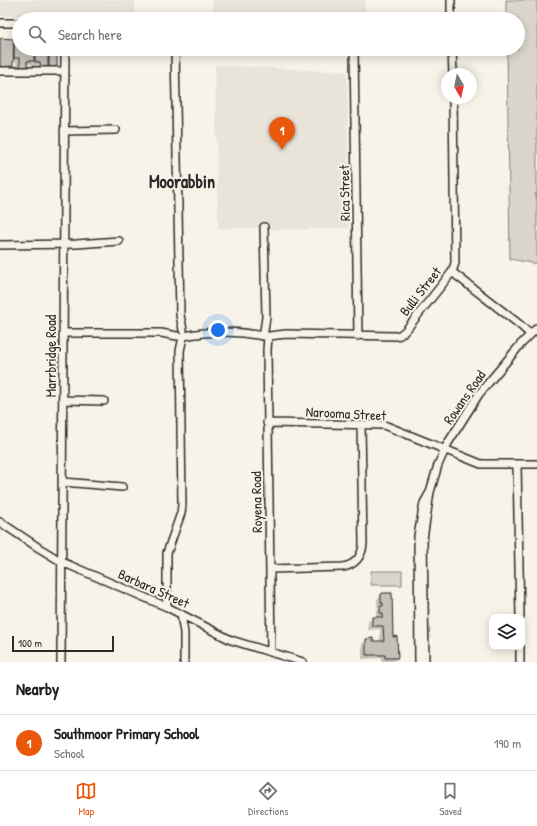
<!DOCTYPE html>
<html lang="en">
<head>
<meta charset="utf-8">
<style>
  body { margin:0; font-family:"Patrick Hand",sans-serif; background:#f6f6f6; color:#222 }
  .controls { position:absolute; right:12px; bottom:12px; display:grid; overflow:hidden; border-radius:8px; box-shadow:0 2px 10px #0003 }
  .controls button { width:36px; height:36px; display:grid; place-items:center; padding:0; border:0; border-bottom:1px solid #e0e0e0; background:#fff; color:#222; font:20px sans-serif }
  .compass { position:absolute; left:441px; top:68px; width:36px; height:36px; border-radius:50%; background:#fff; box-shadow:0 2px 10px #0003; rotate:171deg }
  .scale { position:absolute; left:12px; bottom:10px; width:102px; box-sizing:border-box; padding-left:4px; border:2px solid #2b2b2b; border-top:0; font-size:11px; line-height:14px; white-space:nowrap; color:#2b2b2b; -webkit-text-stroke:3px #f7f3e8; paint-order:stroke }
  .you { position:absolute; left:218px; top:330px; width:14px; height:14px; margin:-10px; border:3px solid #fff; border-radius:50%; background:#1a73e8; box-shadow:0 0 0 6px #1a73e833 }
  .badge { display:grid; place-items:center; width:26px; height:26px; border-radius:50%; background:#ea580c; color:#fff; font-size:13px; font-weight:700 }
  .pin { position:absolute; translate:-50% -33px; filter:drop-shadow(0 1px 2px #0008) }
  .pin::after { content:''; position:absolute; top:21px; width:14px; height:12px; background:inherit; clip-path:polygon(0 0,100% 0,50% 100%) }
  .list { margin:0; padding:0; list-style:none }
  h2 { display:flex; justify-content:space-between; align-items:center; height:52px; margin:0; padding:0 16px; font-size:17px }
  h2 small { font-size:13px; font-weight:400; color:#767676 }
  .list li { display:grid; grid-template-columns:26px 1fr auto; gap:12px; align-items:center; box-sizing:border-box; height:56px; padding:0 16px; border-top:1px solid #e0e0e0 }
  .list b { display:block; font-size:15px; white-space:nowrap }
  .list p { margin:0; font-size:13px; white-space:nowrap; color:#767676 }
  .list em { font-size:13px; font-style:normal; color:#767676 }
  .icon { flex:none; width:22px; height:22px; fill:none; stroke:currentColor; stroke-width:2; stroke-linecap:round; stroke-linejoin:round }
  .map { position:relative; flex:none; width:537px; height:662px; overflow:hidden }
  .search { position:absolute; background:#fff; box-shadow:0 2px 10px #0003; left:12px; right:12px; top:12px; height:44px; display:flex; align-items:center; gap:10px; box-sizing:border-box; padding:0 14px; border-radius:22px; color:#767676; font-size:15px }
  .sheet { height:108px; background:#fff }
  nav { display:flex; justify-content:space-around; align-items:center; box-sizing:border-box; height:56px; border-top:1px solid #e0e0e0; background:#fff; font-size:11px; color:#767676 }
  nav a { display:grid; justify-items:center; gap:2px }
  nav .on { color:#ea580c }
  .map>svg:first-child { display:block }
  .built { fill:#e8e4da }
  .green { fill:#dad6cc; stroke:#82807c }
  .shadow { fill:#0003 }
  .building { fill:#c4c1b9; stroke:#2b2b2b }
  .lines { fill:none; stroke-linecap:round; stroke-linejoin:round }
  .minor-casing { stroke:#2b2b2b; stroke-width:10 }
  .minor { stroke:#f7f3e8; stroke-width:7 }
  .labels { text-anchor:middle; dominant-baseline:central; stroke-width:4; stroke-linejoin:round; paint-order:stroke }
  .street-label { font-size:14px; fill:#2b2b2b; stroke:#f7f3e8 }
  .district-label { font-size:18px; font-weight:bold; fill:#2b2b2b; stroke:#f7f3e8 }
</style>
</head>
<body>
<div class="map">
<svg width="537" height="662" viewBox="0 0 537 662">
  <rect width="100%" height="100%" fill="#f7f3e8"/>
  <filter id="ink" filterUnits="userSpaceOnUse"><feTurbulence type="fractalNoise" baseFrequency=".025" numOctaves="2"/><feDisplacementMap in="SourceGraphic" scale="8" xChannelSelector="R" yChannelSelector="G"/><feConvolveMatrix kernelMatrix="1 2 1 2 8 2 1 2 1" color-interpolation-filters="sRGB"/></filter>
  <g filter="url(#ink)">
    <path class="built" d="M0,0H135V16H0Z
      M213,0H365V19H285L213,15Z
      M215,65L347,72L349,228L272,230L271,228H218Z"/>
    <path class="green" d="M506,0H537V264L510,259L507,49H518V19H506Z
      M371,571H402V585H371Z"/>
    <path class="shadow" d="M14,38H19V49H56V65L37,73L36,66H31V63L29,65H26L22,71H16V62H13L12,65L8,70H0V41L12,40Z
      M536,192L537,196L536,199L534,194Z
      M381,595L397,658L393,662H381V658L362,659V644L367,640L372,642H380V629L368,630L367,626L368,625V622L372,618H376V612L379,608V607H377V599Z"/>
    <path class="building" d="M14,37H19V49H34V61H27V67H20V58H14Z
      M1,38L14,39L13,66L1,67L0,65V40Z
      M35,49H48V69H41L40,62H35Z
      M49,49H57V66L54,68H49Z
      M383,593H392L393,637L397,636L398,658H385V655H366V639L373,638V641H384L383,626H372V617H383V613H380V606H383V603H381V594Z"/>
    <g class="lines">
      <defs>
        <path id="minor" d="M451,0V19
          M0,23H19
          M175,49L180,315L183,330
          M354,49L358,336
          M452,49L453,74
          M0,71H65
          M64,131L116,130
          M264,227L266,317L264,331
          M0,245L76,244L119,241
          M452,272L519,324L530,334
          M63,333H161L177,336
          M184,336C209,331 238,331 263,336
          M269,336L286,334L395,336L400,335L406,330L452,272L455,263L453,98
          M268,337L267,350L271,652
          M64,400L104,401
          M267,423L384,425L481,464H537
          M517,464L520,617
          M63,482L122,487
          M0,522L39,548L62,562L167,607L231,640L303,662
          M270,569L343,567C355,565 362,556 363,544L361,424
          M167,607V553L181,513L182,505L180,351L183,337
          M181,614L184,633V662
          M520,647V662
          M61,662L65,49
          M419,662L418,536L424,503L429,494
          M425,662L423,539L430,492L438,465L448,443L479,394L521,344L537,328"/>
      </defs>
      <use href="#minor" class="minor-casing"/>
      <use href="#minor" class="minor"/>
    </g>
  </g>
  <g class="labels">
    <g class="street-label">
      <text transform="translate(344 193) rotate(-91)">Rica Street</text>
      <text transform="translate(420 291) rotate(-52)">Bulli Street</text>
      <text transform="translate(50 356) rotate(-90)">Marrbridge Road</text>
      <text transform="translate(464 397) rotate(-55)">Rowans Road</text>
      <text transform="translate(346 413) rotate(3)">Narooma Street</text>
      <text transform="translate(256 502) rotate(-91)">Royena Road</text>
      <text transform="translate(154 588) rotate(24)">Barbara Street</text>
    </g>
    <g class="district-label">
      <text x="182" y="181">Moorabbin</text>
    </g>
  </g>
</svg>
<div class="controls">
<button><svg class="icon" aria-label="layers" viewBox="0 0 24 24"><path d="M12 4l9 5-9 5-9-5zM3 14l9 5 9-5"/></svg></button>
</div>
<svg class="compass" viewBox="-18 -18 36 36"><path d="M0-13l5 13h-10z" fill="#e53935"/><path d="M0 13l5-13h-10z" fill="#767676"/></svg>
<div class="scale">100 m</div>
<div class="you"></div>
<div class="pin badge" style="left:282px;top:150px">1</div>
<div class="search"><svg class="icon" aria-label="search" viewBox="0 0 24 24"><circle cx="10" cy="10" r="6"/><path d="M15 15l6 6"/></svg>Search here</div>
</div>
<section class="sheet">
<h2>Nearby<small></small></h2>
<ul class="list">
<li><span class="badge">1</span><div><b>Southmoor Primary School</b><p>School</p></div><em>190 m</em></li>
</ul>
</section>
<nav>
<a class="on"><svg class="icon" aria-label="map" viewBox="0 0 24 24"><path d="M3 6l6-2 6 2 6-2v14l-6 2-6-2-6 2zM9 4v14M15 6v14"/></svg>Map</a>
<a><svg class="icon" aria-label="directions" viewBox="0 0 24 24"><path d="M12 3l9 9-9 9-9-9zM9 14v-3h6M13 9l2 2-2 2"/></svg>Directions</a>
<a><svg class="icon" aria-label="saved" viewBox="0 0 24 24"><path d="M7 4h10v16l-5-4-5 4z"/></svg>Saved</a>
</nav>
</body>
</html>
